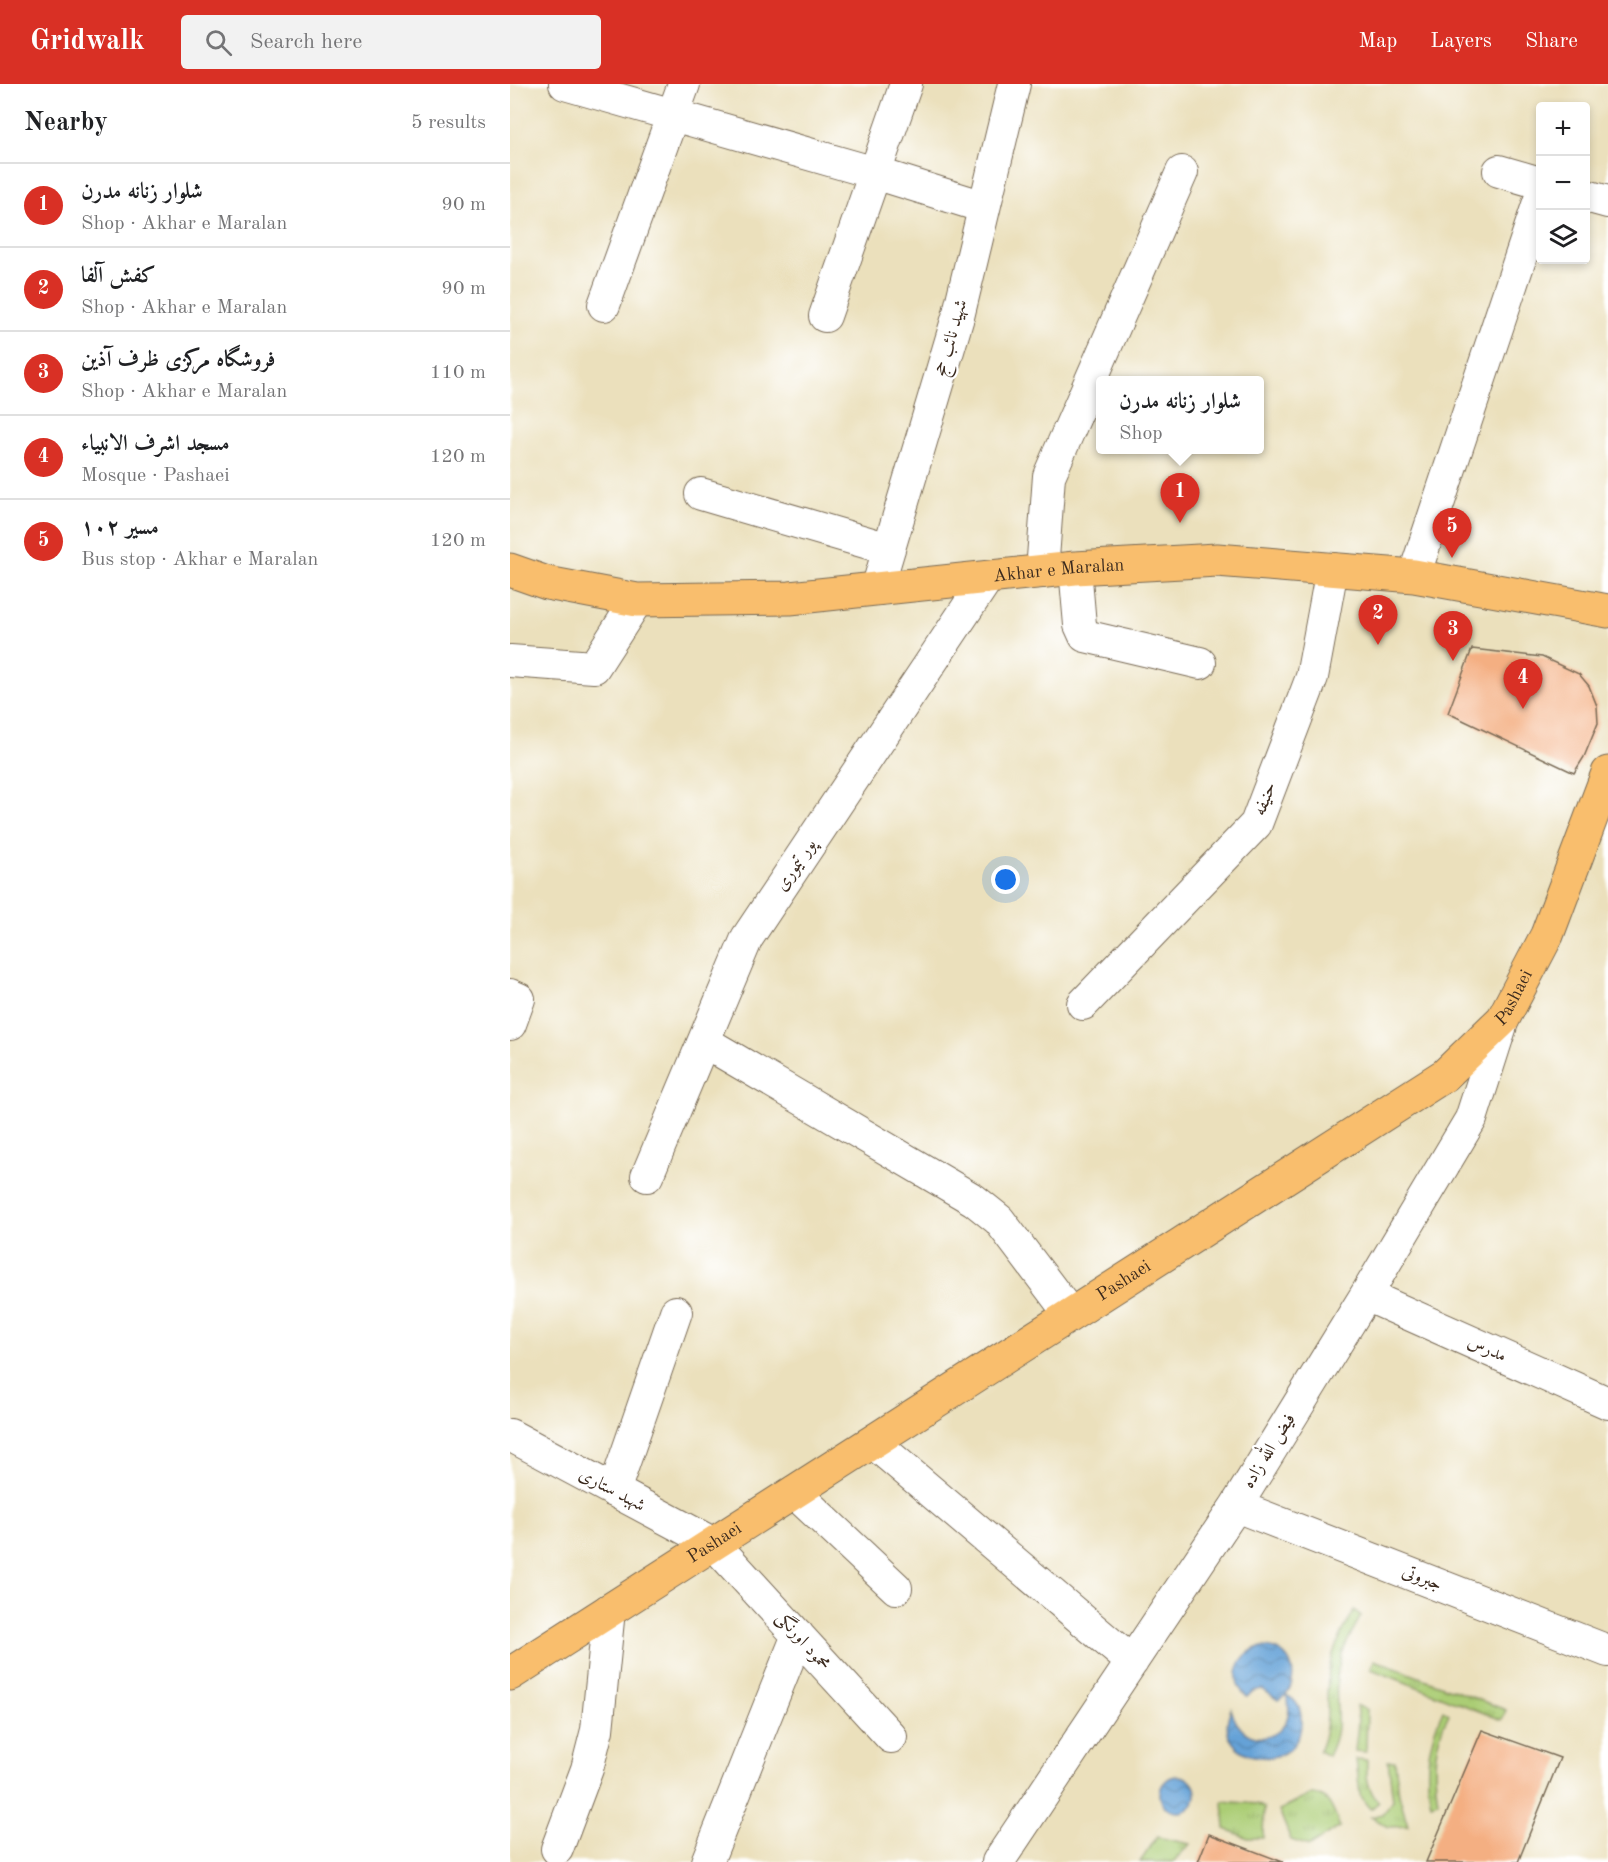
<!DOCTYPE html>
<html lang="en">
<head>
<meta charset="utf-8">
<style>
  body { margin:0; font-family:"Old Standard TT",Amiri,serif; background:#f2f2f2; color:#202124 }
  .controls { position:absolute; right:18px; top:18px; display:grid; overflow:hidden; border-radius:6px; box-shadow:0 3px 9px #0003 }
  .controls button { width:54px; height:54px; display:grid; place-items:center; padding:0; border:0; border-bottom:2px solid #e0e0e0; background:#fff; color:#202124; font:30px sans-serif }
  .you { position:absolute; left:496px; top:796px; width:21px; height:21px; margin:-15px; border:4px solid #fff; border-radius:50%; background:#1a73e8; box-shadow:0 0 0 9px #1a73e833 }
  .badge { display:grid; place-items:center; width:39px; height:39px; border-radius:50%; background:#d93025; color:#fff; font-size:20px; font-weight:700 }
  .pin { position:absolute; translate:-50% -50px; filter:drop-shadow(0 2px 3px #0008) }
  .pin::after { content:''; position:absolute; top:32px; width:21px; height:18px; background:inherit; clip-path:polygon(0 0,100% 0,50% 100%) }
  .popup { position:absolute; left:586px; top:292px; width:168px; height:78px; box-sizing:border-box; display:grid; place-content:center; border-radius:6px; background:#fff; filter:drop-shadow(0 2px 4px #0005); font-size:20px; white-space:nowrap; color:#757577 }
  .popup b { font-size:22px; color:#202124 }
  .popup::after { content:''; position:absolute; left:50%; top:100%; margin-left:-12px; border:12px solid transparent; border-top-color:#fff }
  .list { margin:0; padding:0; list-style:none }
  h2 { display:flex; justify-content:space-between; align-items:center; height:78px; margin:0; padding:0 24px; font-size:26px }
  h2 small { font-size:20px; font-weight:400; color:#757577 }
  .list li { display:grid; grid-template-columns:39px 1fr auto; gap:18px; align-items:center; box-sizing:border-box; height:84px; padding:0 24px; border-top:2px solid #e0e0e0 }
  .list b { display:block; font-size:22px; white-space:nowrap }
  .list p { margin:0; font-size:20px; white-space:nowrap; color:#757577 }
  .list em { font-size:20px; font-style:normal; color:#757577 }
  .icon { flex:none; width:33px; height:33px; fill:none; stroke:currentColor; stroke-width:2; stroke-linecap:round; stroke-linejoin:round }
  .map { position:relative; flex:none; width:1098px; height:1778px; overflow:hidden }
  header { display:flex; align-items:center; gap:36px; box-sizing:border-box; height:84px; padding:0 30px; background:#d93025; color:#fff }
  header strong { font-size:28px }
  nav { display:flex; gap:33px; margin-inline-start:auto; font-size:21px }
  .search { width:420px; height:54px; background:#f2f2f2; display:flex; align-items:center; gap:15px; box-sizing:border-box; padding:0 21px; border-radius:6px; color:#757577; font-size:22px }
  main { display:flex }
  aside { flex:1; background:#fff }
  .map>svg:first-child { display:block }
  .grass { fill:url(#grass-tufts); stroke:#737c4a; stroke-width:1.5 }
  .water { fill:url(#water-waves); stroke:#50667a; stroke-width:1.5 }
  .building { fill:#f4af82 }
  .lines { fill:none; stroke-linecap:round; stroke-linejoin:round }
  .minor-casing { stroke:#796a55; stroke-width:34 }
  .major-casing { stroke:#796a55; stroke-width:35 }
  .minor { stroke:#fff; stroke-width:32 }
  .major { stroke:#f9be6d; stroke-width:33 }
  .labels { text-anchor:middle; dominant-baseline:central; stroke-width:4.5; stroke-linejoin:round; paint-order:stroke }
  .street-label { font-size:18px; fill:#3b2a1e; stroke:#fff }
</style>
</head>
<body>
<header>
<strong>Gridwalk</strong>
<div class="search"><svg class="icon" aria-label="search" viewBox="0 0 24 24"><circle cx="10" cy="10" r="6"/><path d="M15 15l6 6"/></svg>Search here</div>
<nav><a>Map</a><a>Layers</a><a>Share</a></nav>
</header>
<main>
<aside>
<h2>Nearby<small>5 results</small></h2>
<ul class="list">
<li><span class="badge">1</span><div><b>شلوار زنانه مدرن</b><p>Shop · Akhar e Maralan</p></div><em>90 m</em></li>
<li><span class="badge">2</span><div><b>کفش آلفا</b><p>Shop · Akhar e Maralan</p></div><em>90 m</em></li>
<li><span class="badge">3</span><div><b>فروشگاه مرکزی ظرف آذین</b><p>Shop · Akhar e Maralan</p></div><em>110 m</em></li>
<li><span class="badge">4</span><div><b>مسجد اشرف الانبیاء</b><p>Mosque · Pashaei</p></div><em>120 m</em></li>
<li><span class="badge">5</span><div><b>مسیر ۱۰۲</b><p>Bus stop · Akhar e Maralan</p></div><em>120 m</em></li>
</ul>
</aside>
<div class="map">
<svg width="1098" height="1778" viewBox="0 0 1098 1778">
  <defs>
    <pattern id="grass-tufts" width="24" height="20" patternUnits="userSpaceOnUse" patternTransform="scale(1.5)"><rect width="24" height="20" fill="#abcd75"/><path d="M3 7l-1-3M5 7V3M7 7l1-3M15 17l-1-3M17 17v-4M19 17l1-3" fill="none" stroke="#94b065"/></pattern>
    <pattern id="water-waves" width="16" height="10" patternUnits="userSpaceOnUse" patternTransform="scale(1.5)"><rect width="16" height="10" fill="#65a2d7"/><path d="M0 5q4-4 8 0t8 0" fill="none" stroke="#5484ae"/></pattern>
  </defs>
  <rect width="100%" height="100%" fill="#fff"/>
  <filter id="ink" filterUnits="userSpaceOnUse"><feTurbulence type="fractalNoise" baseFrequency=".0167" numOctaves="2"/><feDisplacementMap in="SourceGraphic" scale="12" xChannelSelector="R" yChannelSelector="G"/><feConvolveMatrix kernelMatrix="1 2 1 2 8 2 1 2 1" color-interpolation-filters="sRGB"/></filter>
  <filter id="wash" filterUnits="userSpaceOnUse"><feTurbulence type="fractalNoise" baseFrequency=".008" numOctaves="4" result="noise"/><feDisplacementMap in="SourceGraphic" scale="24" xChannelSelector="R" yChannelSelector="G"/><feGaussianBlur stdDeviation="1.35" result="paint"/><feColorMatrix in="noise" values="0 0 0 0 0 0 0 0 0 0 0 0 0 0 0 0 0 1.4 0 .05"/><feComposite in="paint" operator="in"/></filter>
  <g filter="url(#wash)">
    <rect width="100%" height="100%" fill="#ebe0bc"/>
    <path class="grass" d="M844,1526L851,1532C840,1552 829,1570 827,1594C824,1626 834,1641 818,1672L809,1667C822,1641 814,1615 819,1587C822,1565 834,1546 844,1526Z
      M864,1576L996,1626L992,1636L861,1585Z
      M846,1621L857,1626L856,1668L845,1667L848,1638Z
      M933,1626L939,1630C923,1660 923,1684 928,1718L921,1720C914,1685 918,1658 933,1626Z
      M846,1675L857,1676C856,1692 857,1706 869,1718L861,1725L850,1711Z
      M878,1677H885L889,1710L898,1742L879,1743L861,1733L872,1730L883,1716Z
      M802,1710C821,1711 823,1728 830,1743L799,1762L781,1756L769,1726Z
      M713,1717L747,1720L754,1724L753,1754H738L715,1745Z
      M647,1753L680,1760L663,1778H630Z"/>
    <path class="water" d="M749,1563C778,1561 792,1588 776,1611C785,1615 790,1622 791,1632C796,1696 697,1680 721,1625C734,1675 792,1652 776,1611L768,1616L752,1605L743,1607L737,1613C718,1596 728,1571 749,1563Z
      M650 1710a18 18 0 1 1 36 0a18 18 0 1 1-36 0Z"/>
    <g id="blocks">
      <path class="building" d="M962,565L1032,573L1069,590L1079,602L1087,622L1088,639L1074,673L1064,689L938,629Z
        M972,1646L1050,1674L1008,1778H916Z
        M699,1750L773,1778H688Z"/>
    </g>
  </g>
  <g filter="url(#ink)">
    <use href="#blocks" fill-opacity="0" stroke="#796a55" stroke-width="1.5"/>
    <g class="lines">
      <defs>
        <path id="minor" d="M55,0L365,89L474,123
          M989,87L1030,99
          M1076,112L1098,118
          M94,221L174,0
          M315,232L396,0
          M191,410L379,465
          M565,484L570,541L575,552L690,579
          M532,488L539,392L672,88
          M904,492L1030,115
          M367,505L448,233L504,0
          M0,577L84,583L127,516
          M0,911L9,915L0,940
          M573,920L746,740L802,593L822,485
          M195,958L464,1116L489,1136L560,1230
          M137,1092L237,854L478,493
          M856,1211L1098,1319
          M0,1351L204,1460L381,1653
          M364,1359L622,1578
          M104,1407L166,1228
          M284,1408L386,1504
          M726,1422L1098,1567
          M47,1765L77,1685L87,1646L99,1526
          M197,1778L288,1551
          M488,1778L726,1422L856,1211L961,1035L993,935"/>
        <g id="major">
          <path id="s1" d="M0,486L37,499L127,516L280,514L565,484L707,476L904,492L1098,527"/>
          <path id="s2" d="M0,1590L935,991L993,935L1037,851L1098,689"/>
        </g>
      </defs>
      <use href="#minor" class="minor-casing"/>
      <use href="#major" class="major-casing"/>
      <use href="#minor" class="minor"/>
      <use href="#major" class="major"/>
    </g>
  </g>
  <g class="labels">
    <g class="street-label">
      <text transform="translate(441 254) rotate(-74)">شهید نائب حج</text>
      <text stroke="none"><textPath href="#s1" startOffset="554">Akhar e Maralan</textPath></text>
      <text transform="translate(755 715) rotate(-69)">حنیفه</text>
      <text transform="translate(286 781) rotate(-56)">پور تیموری</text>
      <text stroke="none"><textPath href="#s2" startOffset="1215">Pashaei</textPath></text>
      <text stroke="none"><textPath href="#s2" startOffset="729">Pashaei</textPath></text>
      <text transform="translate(977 1265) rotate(24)">مدرس</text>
      <text transform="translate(759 1367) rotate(-58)">فیض الله زاده</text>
      <text transform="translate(102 1406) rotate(28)">شهبد ستاری</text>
      <text stroke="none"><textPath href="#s2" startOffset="243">Pashaei</textPath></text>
      <text transform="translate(912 1494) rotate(21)">جبروتی</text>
      <text transform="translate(293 1557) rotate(48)">محمود اورنگی</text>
    </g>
  </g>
</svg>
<div class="controls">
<button>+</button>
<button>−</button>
<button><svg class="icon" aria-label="layers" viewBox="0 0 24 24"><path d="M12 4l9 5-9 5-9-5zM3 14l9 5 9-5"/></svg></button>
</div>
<div class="you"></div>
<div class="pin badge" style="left:670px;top:439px">1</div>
<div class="popup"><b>شلوار زنانه مدرن</b>Shop</div>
<div class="pin badge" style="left:868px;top:561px">2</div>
<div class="pin badge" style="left:943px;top:577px">3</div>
<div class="pin badge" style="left:1013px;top:625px">4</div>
<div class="pin badge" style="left:942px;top:474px">5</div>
</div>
</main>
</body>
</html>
